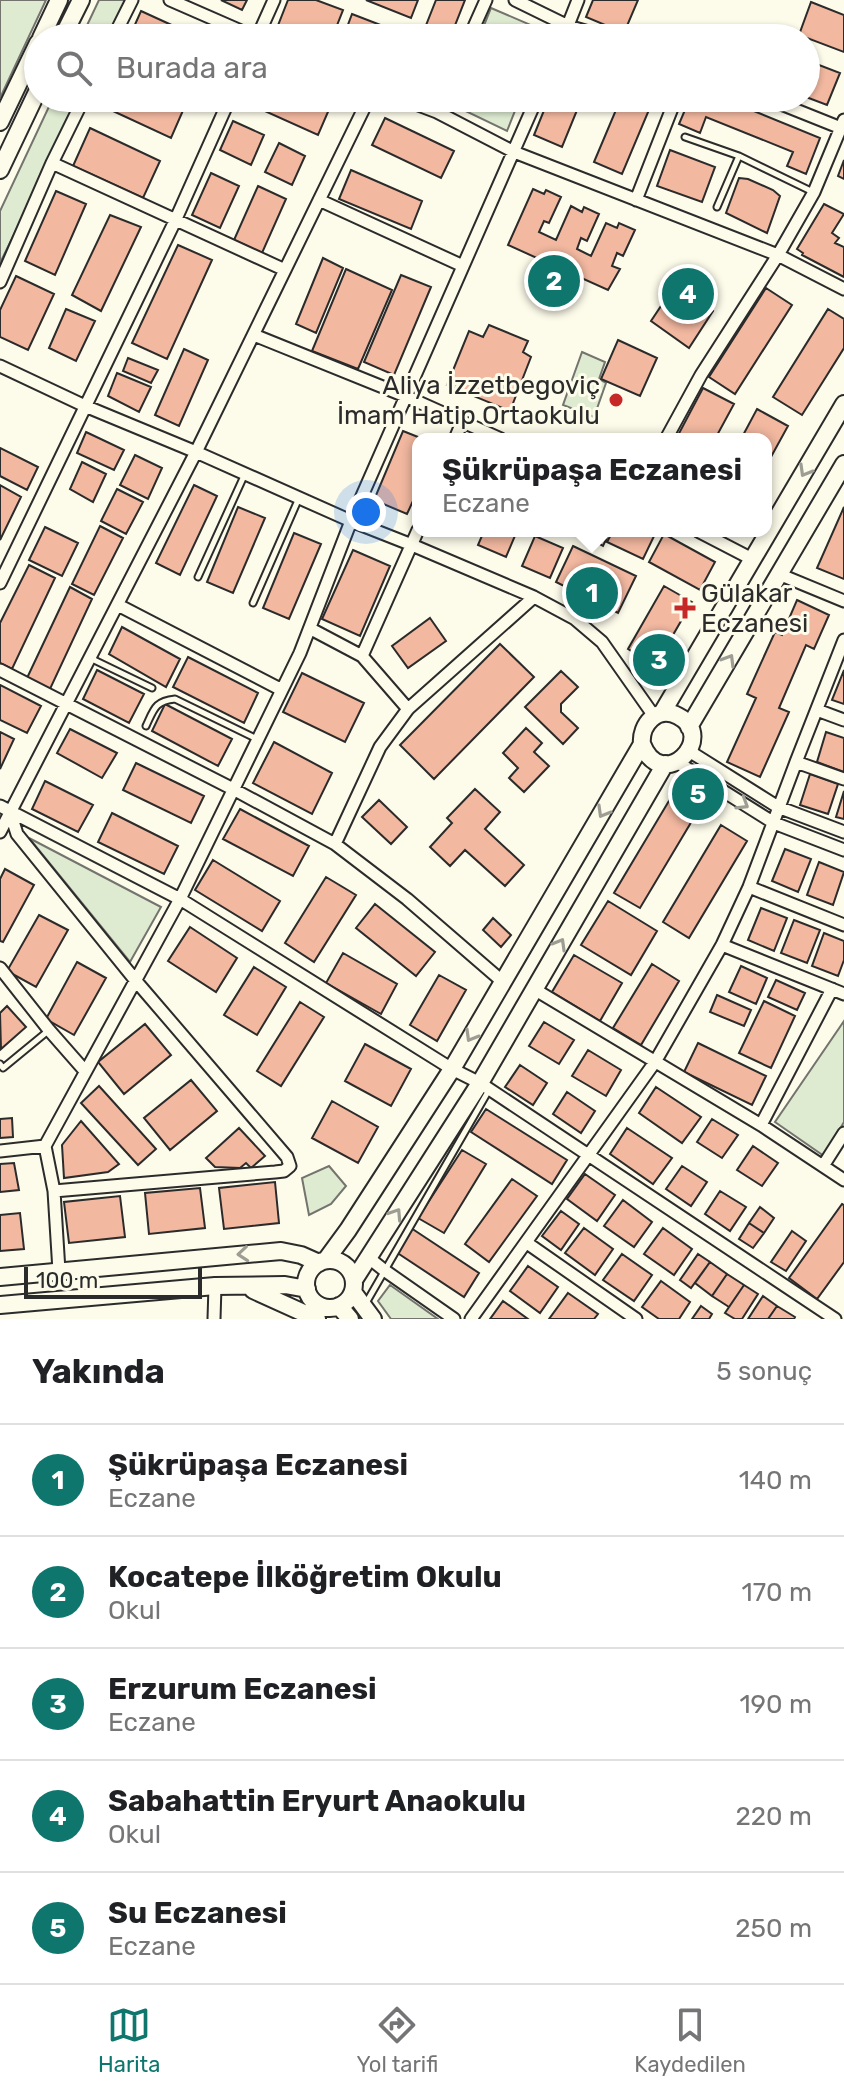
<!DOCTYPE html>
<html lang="tr">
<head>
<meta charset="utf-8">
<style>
  body { margin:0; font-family:Rubik,sans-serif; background:#f6f6f6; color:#202124 }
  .scale { position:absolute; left:24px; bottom:20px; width:178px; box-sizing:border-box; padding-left:8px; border:4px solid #2b2b2b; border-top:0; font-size:22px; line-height:28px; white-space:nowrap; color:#2b2b2b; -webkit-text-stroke:6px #fdfbea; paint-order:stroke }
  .you { position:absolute; left:366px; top:512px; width:28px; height:28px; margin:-20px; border:6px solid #fff; border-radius:50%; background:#1a73e8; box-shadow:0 0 0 12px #1a73e833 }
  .badge { display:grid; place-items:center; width:52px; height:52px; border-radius:50%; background:#0f766e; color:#fff; font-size:26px; font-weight:700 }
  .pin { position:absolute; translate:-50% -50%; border:4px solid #fff; box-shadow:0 2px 8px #0006 }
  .popup { position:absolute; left:412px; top:433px; width:360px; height:104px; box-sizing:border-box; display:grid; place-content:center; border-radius:16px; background:#fff; filter:drop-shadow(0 2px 6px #0005); font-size:26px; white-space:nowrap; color:#757577 }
  .popup b { font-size:30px; color:#202124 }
  .popup::after { content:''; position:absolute; left:50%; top:100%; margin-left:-16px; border:16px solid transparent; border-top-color:#fff }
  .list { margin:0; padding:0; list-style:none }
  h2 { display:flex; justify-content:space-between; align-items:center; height:104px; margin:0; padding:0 32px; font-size:34px }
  h2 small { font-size:26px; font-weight:400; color:#757577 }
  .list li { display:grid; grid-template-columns:52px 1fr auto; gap:24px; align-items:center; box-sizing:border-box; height:112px; padding:0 32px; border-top:2px solid #e0e0e0 }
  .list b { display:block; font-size:30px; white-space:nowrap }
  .list p { margin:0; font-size:26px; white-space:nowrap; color:#757577 }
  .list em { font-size:26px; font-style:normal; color:#757577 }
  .icon { flex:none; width:44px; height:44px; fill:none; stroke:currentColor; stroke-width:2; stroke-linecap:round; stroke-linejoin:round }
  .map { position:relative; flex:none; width:844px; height:1319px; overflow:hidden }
  .search { position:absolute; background:#fff; box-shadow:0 2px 6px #0004; left:24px; right:24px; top:24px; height:88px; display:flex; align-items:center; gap:20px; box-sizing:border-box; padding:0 28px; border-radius:44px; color:#757577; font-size:30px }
  .sheet { height:664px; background:#fff }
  nav { display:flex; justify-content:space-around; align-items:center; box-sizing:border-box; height:112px; border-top:2px solid #e0e0e0; background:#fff; font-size:22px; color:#757577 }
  nav a { display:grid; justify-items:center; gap:4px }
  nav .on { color:#0f766e }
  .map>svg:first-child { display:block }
  .green { fill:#deebd1; stroke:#74746e; stroke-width:2 }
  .building { fill:#f2b8a0; stroke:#2b2b2b; stroke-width:2 }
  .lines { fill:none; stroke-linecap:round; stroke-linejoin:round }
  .lane-casing { stroke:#2b2b2b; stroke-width:9 }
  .street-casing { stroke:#2b2b2b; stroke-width:15 }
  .secondary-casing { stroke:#2b2b2b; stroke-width:20 }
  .lane { stroke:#fdfbea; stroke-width:5 }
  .street { stroke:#fdfbea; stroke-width:11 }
  .secondary { stroke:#fdfbea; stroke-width:16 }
  .oneway { stroke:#9e9d94 }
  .poi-dot { fill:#c62828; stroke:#fdfbea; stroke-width:3 }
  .labels { text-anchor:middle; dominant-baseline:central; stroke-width:6; stroke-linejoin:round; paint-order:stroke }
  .poi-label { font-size:26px; fill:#2b2b2b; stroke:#fdfbea; text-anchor:end }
</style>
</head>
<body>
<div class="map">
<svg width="844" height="1319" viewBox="0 0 844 1319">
  <rect width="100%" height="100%" fill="#fdfbea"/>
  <path class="green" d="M0,0H46L0,98Z
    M99,0H126L109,38H81Z
    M491,8L547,32L545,38H479Z
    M53,98H81L0,263V211Z
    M453,98H520L507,131L451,104Z
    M582,352L605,362L599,379L606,383L594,417L563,405Z
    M29,838L161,907L130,962Z
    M844,1021V1122L824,1156L775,1122Z
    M329,1166L346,1186L331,1204L309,1215L302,1178Z
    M390,1285L438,1319H391L378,1301Z"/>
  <path class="building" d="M221,0H247L242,10Z
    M288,0H316L343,10L332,38H303L277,28Z
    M366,0H418L411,18Z
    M436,0H465L450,38H421Z
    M593,0H638L624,33L586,17Z
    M811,2L844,15V52L799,35Z
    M141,11L200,38H129Z
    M352,14L404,34L402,38H343Z
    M806,60L840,73L827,105L806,97Z
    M104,98H185L188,99L171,138L100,105Z
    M249,98H334L318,135L247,103Z
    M549,98H582L562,147L534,135Z
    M621,98H654L622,174L594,162Z
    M690,98H722L820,138L806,174L787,166L793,152L706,117L700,133L679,124Z
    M385,118L454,151L441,178L372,145Z
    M233,121L264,135L251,165L220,150Z
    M90,128L160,161L143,198L73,166Z
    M279,143L305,156L292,185L265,172Z
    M670,150L715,167L702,202L657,186Z
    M844,160V179L838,176Z
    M351,170L422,201L411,229L339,199Z
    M211,173L239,186L220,228L192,215Z
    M739,178L748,179L773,190L780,196L767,233L726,213Z
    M258,186L286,199L262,253L234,240Z
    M533,189L544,194L546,190L561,197L549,223L544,221L539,232L556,240L571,206L582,212L584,207L599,214L587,241L581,238L577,249L591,256L606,223L617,228L619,223L635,230L623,256L617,253L612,266L620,269L608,290L508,245Z
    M56,191L86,204L55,275L25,261Z
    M824,204L844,214L832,233L839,238L835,243L844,247V277L802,255L803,253L797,249Z
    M110,215L141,227L101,311L72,295Z
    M178,245L212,260L167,359L132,343Z
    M323,258L343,268L316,333L296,324Z
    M346,269L392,290L358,369L312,351Z
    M401,275L431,287L394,375L364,362Z
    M16,276L54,294L28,350L0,337V310Z
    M675,285L713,311L689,348L651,321Z
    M766,288L792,305L735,394L709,377Z
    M66,309L95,321L76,361L49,348Z
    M828,309L844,319V348L802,415L773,397Z
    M489,325L528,341L523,352L531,357L510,411L447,385L469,331L483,337Z
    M618,340L657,358L640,396L601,379Z
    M184,349L208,360L179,426L155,415Z
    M128,358L158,370L151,383L123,371Z
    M117,373L151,387L139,412L108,396Z
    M703,388L734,404L715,439H676Z
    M757,409L788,426L766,466V439H741Z
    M403,431L423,439H418V490L407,514L374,500Z
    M86,432L124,450L114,470L77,453Z
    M0,448L38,467L27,490L0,476Z
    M135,455L162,468L148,499L120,485Z
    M82,462L106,474L93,502L70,489Z
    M0,485L21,497L0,540Z
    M194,485L217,496L180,575L156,563Z
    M117,489L143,502L126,534L101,521Z
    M238,507L265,518L233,593L207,582Z
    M844,507V579L817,568Z
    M100,526L123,538L94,595L72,584Z
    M45,527L78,543L62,576L29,560Z
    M484,531H517L506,557L478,545Z
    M586,531H610L603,546L584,536Z
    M613,531H654L656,532L643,559L607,542Z
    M294,533L321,544L289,619L263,608Z
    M664,534L715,562L700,590L649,562Z
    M535,536L563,548L550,578L522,566Z
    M573,546L636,576L618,613L556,582Z
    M353,550L390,566L360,636L322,619Z
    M29,565L55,578L12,669L0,663V623Z
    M664,586L692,602L655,666L628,649Z
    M70,587L92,599L50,689L27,678Z
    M797,600L829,615L814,649L806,645L779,708L789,712L760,777L727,762L756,698L747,694L775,632L782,635Z
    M430,618L446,641L408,668L392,646Z
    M122,627L180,659L166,687L109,654Z
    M500,644L534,677L434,779L400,745Z
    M188,657L258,693L244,723L173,687Z
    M97,670L144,694L129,723L83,699Z
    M844,670V704L832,700Z
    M561,671L578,687L561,704V712L578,728L563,744L525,707Z
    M302,673L364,703L345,742L283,712Z
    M0,685L41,706L27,733L0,720Z
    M165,704L232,739L218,766L152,731Z
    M526,728L542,743L534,752L549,766L524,792L509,778L518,768L503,753Z
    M70,729L117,753L102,778L57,753Z
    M0,732L14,739L0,769Z
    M826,732L844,738V772L817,762Z
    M274,742L332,773L312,814L253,783Z
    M136,763L204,796L191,823L123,790Z
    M810,774L838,784L828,814L800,805Z
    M682,779L708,794L640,908L614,893Z
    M45,781L93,805L78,832L32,809Z
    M475,789L500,812L485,829L524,865L505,886L465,850L450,866L430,847L452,823L447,818Z
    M844,791V819L836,817Z
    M379,800L407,827L391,844L362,817Z
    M240,809L309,846L293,876L223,839Z
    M112,813L178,846L164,874L98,842Z
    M721,825L747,841L689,938L663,922Z
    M785,849L811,859L798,892L772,881Z
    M213,860L280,901L262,931L195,890Z
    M819,862L844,872L833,905L807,895Z
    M5,869L34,885L3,942L0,941V879Z
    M326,877L356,895L314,962L285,943Z
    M608,901L657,931L631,975L581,945Z
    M375,904L435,952L416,976L356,928Z
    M761,908L787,918L774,951L748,940Z
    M39,915L68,930L36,987L7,971Z
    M493,918L511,935L501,947L483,930Z
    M794,920L820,930L807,963L781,953Z
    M190,927L237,958L216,992L168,961Z
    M824,933L844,941V960L838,976L812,966Z
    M343,953L397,984L381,1014L326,983Z
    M574,955L622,983L600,1021L552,992Z
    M77,962L106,978L74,1035L46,1019Z
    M652,964L679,981L641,1045L613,1028Z
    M741,966L767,978L756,1004L729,992Z
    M254,967L286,987L257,1035L224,1015Z
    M439,975L466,990L437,1041L410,1025Z
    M776,980L805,993L797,1010L768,997Z
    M717,995L751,1010L744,1026L710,1012Z
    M764,1001L795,1016L771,1068L739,1053Z
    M300,1002L324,1017L281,1086L257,1071Z
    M7,1006L26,1027L1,1049L0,1013Z
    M544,1022L574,1040L559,1064L529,1046Z
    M145,1024L171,1055L124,1094L98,1062Z
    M698,1043L766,1076L752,1105L684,1072Z
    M365,1044L411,1069L391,1106L345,1081Z
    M588,1050L621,1070L606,1096L572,1076Z
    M520,1065L547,1083L533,1105L505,1087Z
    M191,1080L217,1111L170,1150L144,1118Z
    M99,1086L156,1149L138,1165L81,1103Z
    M656,1087L701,1117L682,1143L639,1113Z
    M567,1092L595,1111L581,1133L553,1114Z
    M332,1101L378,1127L358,1163L312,1138Z
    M486,1109L567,1160L552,1184L471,1132Z
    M12,1118L13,1137L0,1138V1119Z
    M712,1119L738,1135L722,1158L697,1142Z
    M81,1121L119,1164L108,1172L64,1178L62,1145Z
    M239,1128L265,1156L251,1168L246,1163L240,1168L215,1167L206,1158Z
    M627,1128L672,1158L653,1184L610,1154Z
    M753,1146L778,1163L762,1186L737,1170Z
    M462,1150L486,1164L444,1233L418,1218Z
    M14,1163L19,1190L0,1192V1164Z
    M682,1166L707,1182L691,1206L666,1189Z
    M585,1174L615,1195L597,1221L567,1199Z
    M512,1179L537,1196L489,1262L465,1244Z
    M275,1182L279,1223L224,1229L219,1188Z
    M200,1188L205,1228L149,1234L145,1193Z
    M720,1191L746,1207L730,1231L705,1214Z
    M120,1196L125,1237L69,1243L64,1202Z
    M623,1200L652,1222L634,1247L604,1226Z
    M842,1204L844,1205V1262L817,1299L789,1278Z
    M760,1207L774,1218L764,1233L749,1223Z
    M561,1211L579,1224L561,1250L542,1236Z
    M20,1213L24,1249L0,1251V1215Z
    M749,1223L764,1233L753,1248L739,1239Z
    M411,1228L479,1273L464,1297L396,1252Z
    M584,1228L613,1249L595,1275L565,1253Z
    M663,1228L692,1249L674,1275L644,1254Z
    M792,1231L806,1241L786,1271L771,1262Z
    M622,1254L652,1275L634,1301L603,1280Z
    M698,1254L710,1262L691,1288L680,1280Z
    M710,1262L727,1274L712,1296L695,1283Z
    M528,1266L558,1287L540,1313L510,1291Z
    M727,1274L744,1285L729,1307L712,1296Z
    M661,1281L690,1302L679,1319H659L642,1307Z
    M744,1285L758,1294L742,1319H735L725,1313Z
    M568,1293L598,1314L594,1319H549Z
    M763,1296L777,1306L768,1319H748Z
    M503,1301L528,1319H490Z
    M701,1306L712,1314L709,1319H692Z
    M777,1306L795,1317L794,1319H768Z"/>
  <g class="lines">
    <defs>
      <path id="lane" d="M685,137L739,156L813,192
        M717,207L739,156
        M198,577L244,476
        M253,603L299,498
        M92,659L152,688
        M146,726C154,709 155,701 175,699L257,739
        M0,1064L3,1068L48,1031
        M366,1303L489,1090"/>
      <path id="street" d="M170,0L257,38
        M515,0L568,26L609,38
        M113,38L132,0
        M257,38L274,0
        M469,38L486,0
        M563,38L578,0
        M400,98L437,112L514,152L778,255L844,289
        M766,98L841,128
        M437,112L443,98
        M52,163L285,270
        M319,200L463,266
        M636,200L676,98
        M0,282L52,163L84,98
        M254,335L405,396L501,439
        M0,366L85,406L196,452L351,521L412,545L534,597L575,619L602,642L654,716
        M455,439L462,422
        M666,439L701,375L778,255L814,192L844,120
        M698,531L752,559
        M781,575L844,601
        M0,583L175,221L230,98
        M118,605L282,690
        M311,629L362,656
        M0,670L233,789L335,844L407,899L503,982
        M408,709L362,656L418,530
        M817,710L844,720
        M689,751L778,807L844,832
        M677,762L774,823L844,850
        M796,762L844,779
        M0,806L180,899L452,1069L480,1083L835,1319
        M10,812L17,834L136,981L287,1157L290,1166L284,1171L275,1172L54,1191
        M0,832L196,452L369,98
        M335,844L380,747L408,709L534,597
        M749,887L844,925
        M722,945L844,994
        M0,968L49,1030L85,1071
        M534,989L761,1125L844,1180
        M761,1125L832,989
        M0,1151L45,1146
        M823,1166L844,1133
        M527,1243L636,1319
        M369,1258L384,1270L454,1319
        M59,1271L54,1191L45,1146L180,899L300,653L351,521L537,98
        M214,1319L215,1286
        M471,1319L655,1062L722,945L749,887L796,762L844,640"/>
      <path id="secondary" d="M41,38L59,0
        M62,38L81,0
        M0,122L38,43
        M0,170L38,90
        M662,713L844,404
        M689,727L844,464
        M326,1260L348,1230L452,1069L642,744C640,725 657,705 678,716C719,737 662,795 642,744
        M306 1284a24 24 0 1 1 48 0a24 24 0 1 1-48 0Z
        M0,1277L281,1251L301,1255L319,1263
        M354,1280L480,1083L665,764
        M253,1290L317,1319
        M353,1292L373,1319
        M0,1305L215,1286L285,1285L307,1289
        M339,1306L350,1319"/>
    </defs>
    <use href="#lane" class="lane-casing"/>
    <use href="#street" class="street-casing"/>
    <use href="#secondary" class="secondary-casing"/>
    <use href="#lane" class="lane"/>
    <use href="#street" class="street"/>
    <use href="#secondary" class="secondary"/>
  </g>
  <defs><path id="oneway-chevron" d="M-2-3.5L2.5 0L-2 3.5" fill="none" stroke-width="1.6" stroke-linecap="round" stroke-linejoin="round" transform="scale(2)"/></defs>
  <g class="oneway">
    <use href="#oneway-chevron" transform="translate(805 471) rotate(120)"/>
    <use href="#oneway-chevron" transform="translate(729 660) rotate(-59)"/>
    <use href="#oneway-chevron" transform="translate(743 804) rotate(32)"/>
    <use href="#oneway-chevron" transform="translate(603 812) rotate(120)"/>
    <use href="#oneway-chevron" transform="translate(560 944) rotate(-60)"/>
    <use href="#oneway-chevron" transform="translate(471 1036) rotate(120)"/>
    <use href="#oneway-chevron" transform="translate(396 1214) rotate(-57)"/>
    <use href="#oneway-chevron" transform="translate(243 1254) rotate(175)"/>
  </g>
  <g class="poi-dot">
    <circle cx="616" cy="400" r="8"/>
    <path d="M681 596h8v8h8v8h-8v8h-8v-8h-8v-8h8z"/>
  </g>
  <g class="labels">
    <g class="poi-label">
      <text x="600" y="385">Aliya İzzetbegoviç<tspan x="600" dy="30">İmam Hatip Ortaokulu</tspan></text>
      <text x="701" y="593" text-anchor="start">Gülakar<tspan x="701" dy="30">Eczanesi</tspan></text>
    </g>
  </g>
</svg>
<div class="scale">100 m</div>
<div class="you"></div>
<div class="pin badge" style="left:592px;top:593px">1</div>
<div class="popup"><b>Şükrüpaşa Eczanesi</b>Eczane</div>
<div class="pin badge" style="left:554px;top:281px">2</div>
<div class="pin badge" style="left:659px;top:660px">3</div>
<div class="pin badge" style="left:688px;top:294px">4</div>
<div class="pin badge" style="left:698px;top:794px">5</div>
<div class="search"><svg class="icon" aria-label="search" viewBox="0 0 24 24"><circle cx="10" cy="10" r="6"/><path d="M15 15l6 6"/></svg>Burada ara</div>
</div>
<section class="sheet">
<h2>Yakında<small>5 sonuç</small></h2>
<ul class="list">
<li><span class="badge">1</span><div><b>Şükrüpaşa Eczanesi</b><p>Eczane</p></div><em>140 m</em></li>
<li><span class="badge">2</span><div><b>Kocatepe İlköğretim Okulu</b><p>Okul</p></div><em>170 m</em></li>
<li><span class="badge">3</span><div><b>Erzurum Eczanesi</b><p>Eczane</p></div><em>190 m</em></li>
<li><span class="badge">4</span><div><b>Sabahattin Eryurt Anaokulu</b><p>Okul</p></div><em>220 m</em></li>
<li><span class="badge">5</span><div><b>Su Eczanesi</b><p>Eczane</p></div><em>250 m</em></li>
</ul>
</section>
<nav>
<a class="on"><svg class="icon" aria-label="map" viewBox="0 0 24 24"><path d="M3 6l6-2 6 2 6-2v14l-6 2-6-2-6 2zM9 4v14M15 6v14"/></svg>Harita</a>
<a><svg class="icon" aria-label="directions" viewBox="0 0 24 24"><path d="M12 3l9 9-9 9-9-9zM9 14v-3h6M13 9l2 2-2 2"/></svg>Yol tarifi</a>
<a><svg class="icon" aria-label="saved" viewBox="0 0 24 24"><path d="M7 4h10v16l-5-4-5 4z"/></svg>Kaydedilen</a>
</nav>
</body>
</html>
